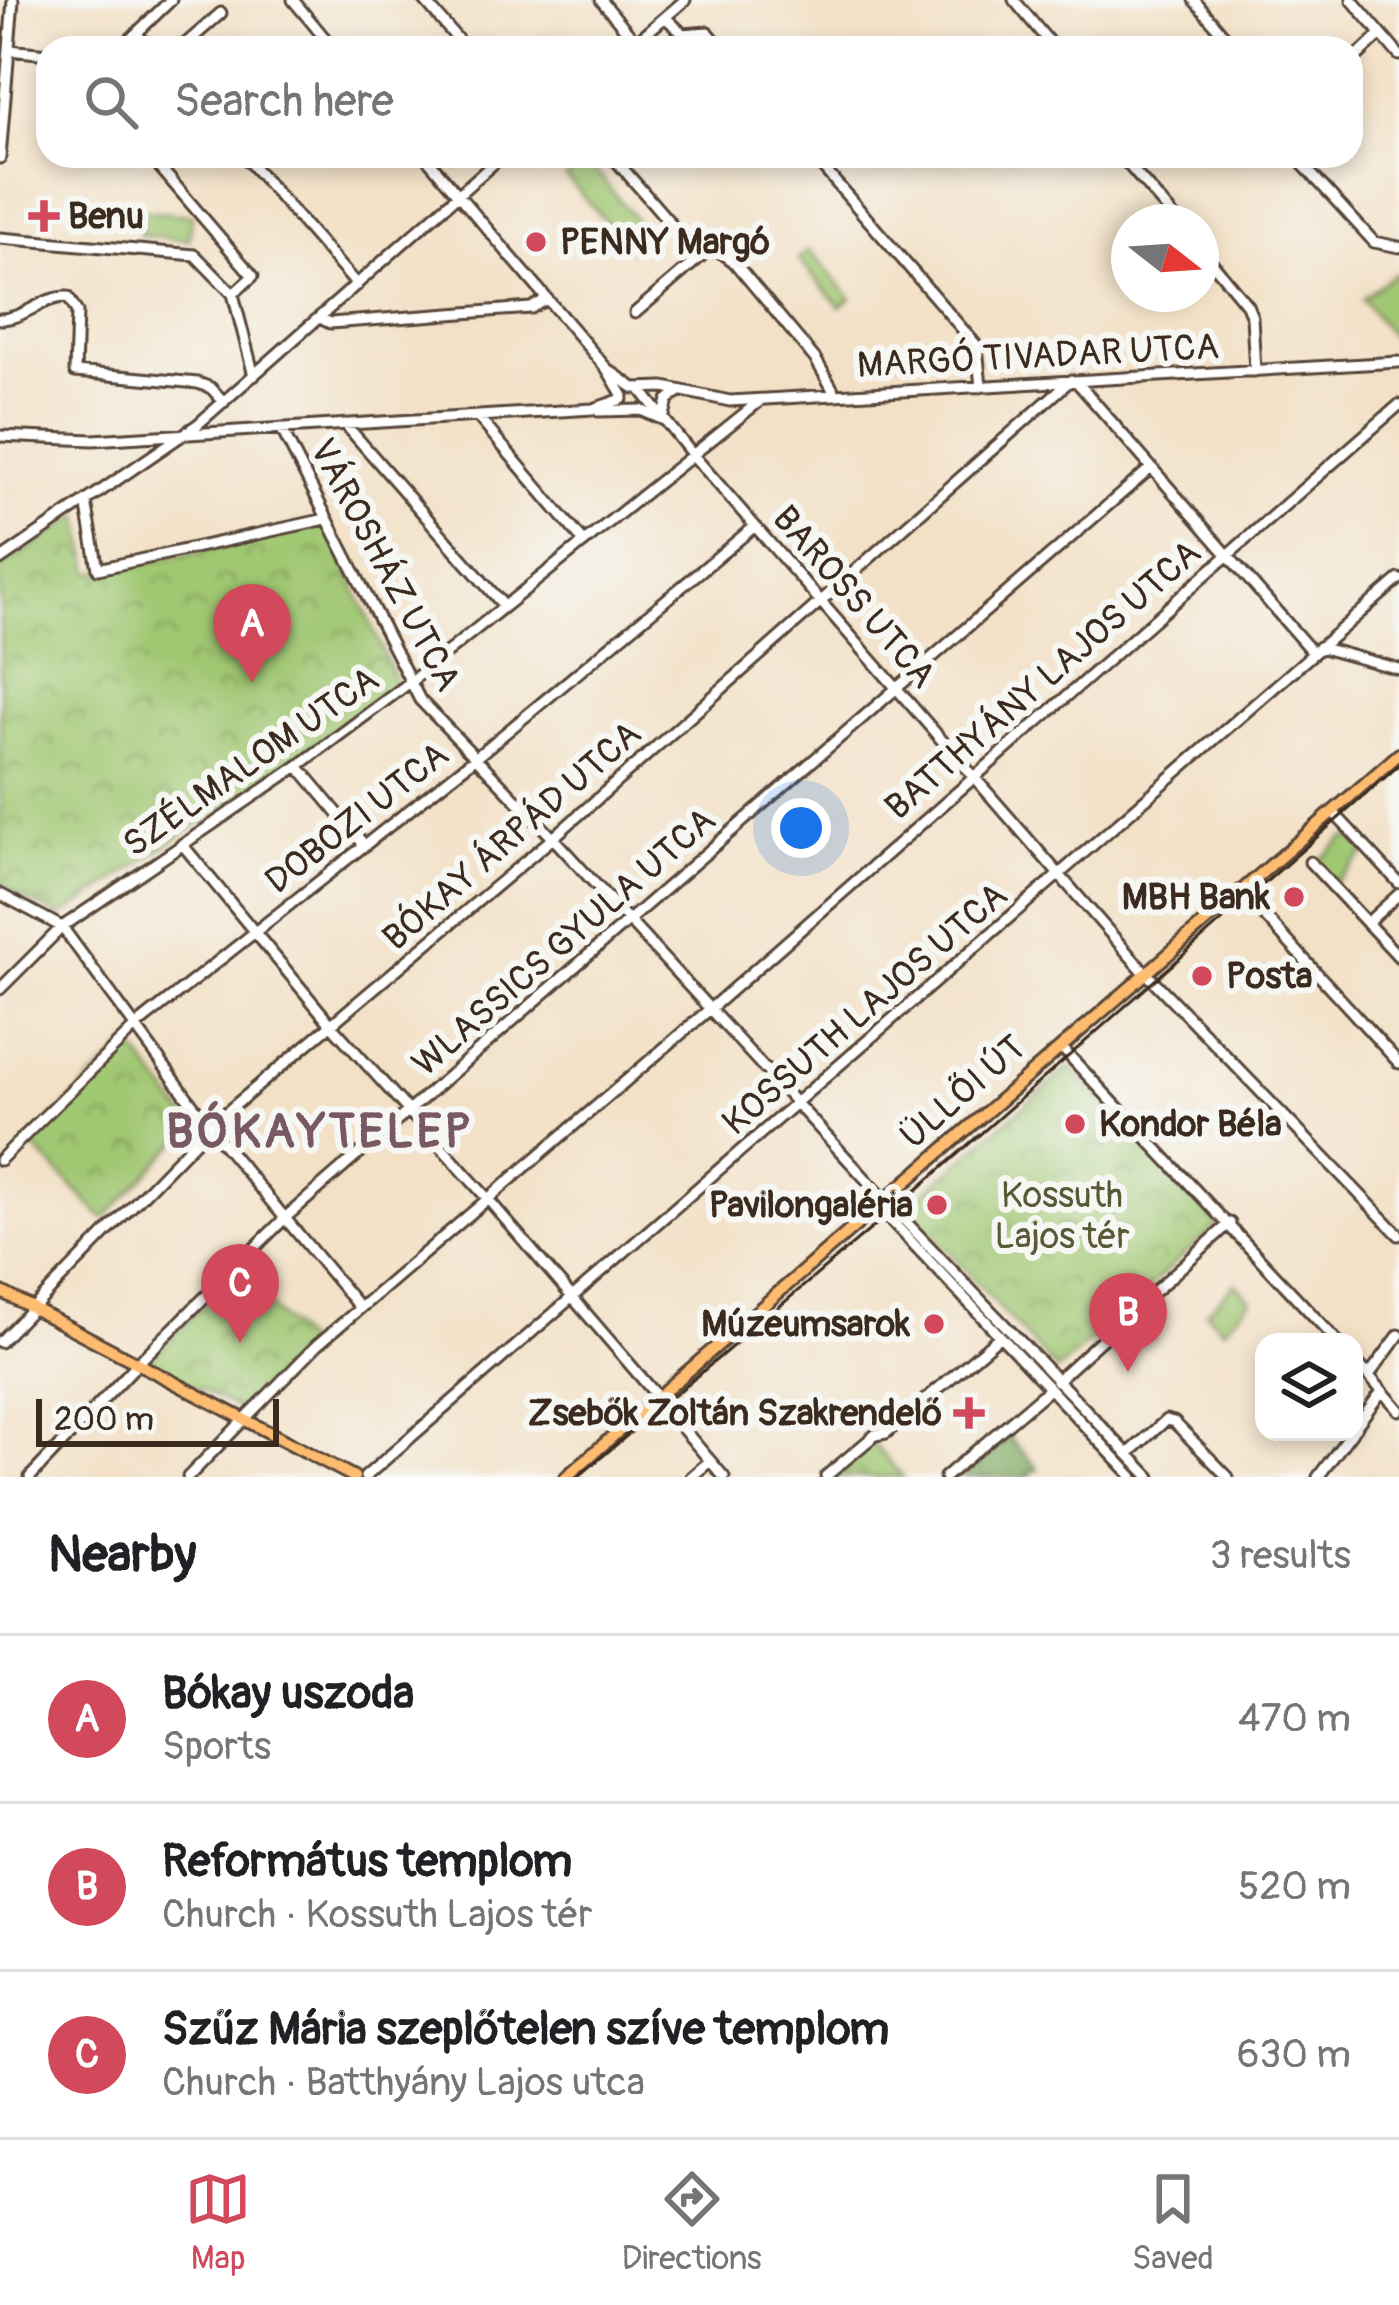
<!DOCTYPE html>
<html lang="en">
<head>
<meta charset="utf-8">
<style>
  body { margin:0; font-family:Pangolin,sans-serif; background:#f2f2f2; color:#202124 }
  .controls { position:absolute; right:36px; bottom:36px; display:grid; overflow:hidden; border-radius:24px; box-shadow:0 6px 18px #0003 }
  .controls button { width:108px; height:108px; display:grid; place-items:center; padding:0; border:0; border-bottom:3px solid #e0e0e0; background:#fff; color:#202124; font:60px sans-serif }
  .compass { position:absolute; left:1111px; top:204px; width:108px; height:108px; border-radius:50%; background:#fff; box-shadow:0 6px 18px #0003; rotate:107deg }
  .scale { position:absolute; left:36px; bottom:30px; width:243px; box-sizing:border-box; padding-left:12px; border:6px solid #3b2a1e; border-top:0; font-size:33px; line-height:42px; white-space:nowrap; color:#3b2a1e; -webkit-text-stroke:9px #f6f6f2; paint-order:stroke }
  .you { position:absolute; left:801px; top:828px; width:42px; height:42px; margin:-30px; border:9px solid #fff; border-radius:50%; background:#1a73e8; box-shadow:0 0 0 18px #1a73e833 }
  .badge { display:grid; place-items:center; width:78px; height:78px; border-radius:50%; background:#d1495b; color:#fff; font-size:39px; font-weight:700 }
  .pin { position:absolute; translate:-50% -99px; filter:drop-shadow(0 3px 6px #0008) }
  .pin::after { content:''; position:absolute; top:63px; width:42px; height:36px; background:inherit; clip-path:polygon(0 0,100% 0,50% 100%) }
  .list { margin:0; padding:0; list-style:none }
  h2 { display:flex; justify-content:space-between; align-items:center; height:156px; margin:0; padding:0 48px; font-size:51px }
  h2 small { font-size:39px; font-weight:400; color:#757577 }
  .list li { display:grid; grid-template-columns:78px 1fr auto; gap:36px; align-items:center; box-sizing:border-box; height:168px; padding:0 48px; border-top:3px solid #e0e0e0 }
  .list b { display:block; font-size:45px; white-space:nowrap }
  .list p { margin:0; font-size:39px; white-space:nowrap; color:#757577 }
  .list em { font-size:39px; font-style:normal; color:#757577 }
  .icon { flex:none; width:66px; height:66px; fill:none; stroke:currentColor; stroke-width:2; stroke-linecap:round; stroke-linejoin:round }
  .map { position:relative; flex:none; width:1399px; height:1477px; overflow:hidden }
  .search { position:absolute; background:#fff; box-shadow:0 6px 18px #0003; left:36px; right:36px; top:36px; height:132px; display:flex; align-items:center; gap:30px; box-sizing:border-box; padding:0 42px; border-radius:36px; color:#757577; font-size:45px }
  .sheet { height:660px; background:#fff }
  nav { display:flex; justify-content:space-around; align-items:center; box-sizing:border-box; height:168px; border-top:3px solid #e0e0e0; background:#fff; font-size:33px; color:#757577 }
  nav a { display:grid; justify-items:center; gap:6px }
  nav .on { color:#d1495b }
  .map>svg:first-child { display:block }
  .green { fill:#a0c772; stroke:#6e7848; stroke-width:3 }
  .forest { fill:url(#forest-crowns); stroke:#5e6b41; stroke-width:3 }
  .park { fill:url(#park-crowns); stroke:#6e7848; stroke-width:3 }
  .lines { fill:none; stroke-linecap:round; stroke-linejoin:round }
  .minor-casing { stroke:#574537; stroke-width:15 }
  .major-casing { stroke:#574537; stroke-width:16 }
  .minor { stroke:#fff; stroke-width:9 }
  .major { stroke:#febc70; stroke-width:10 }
  .tram { stroke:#3b2a1e; stroke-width:3 }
  .poi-dot { fill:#d1495b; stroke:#f6f6f2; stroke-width:4.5 }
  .labels { text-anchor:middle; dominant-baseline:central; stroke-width:12; stroke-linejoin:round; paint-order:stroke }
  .poi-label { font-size:36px; font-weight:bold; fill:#3b2a1e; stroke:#f6f6f2; text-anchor:start }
  .street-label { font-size:36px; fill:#3b2a1e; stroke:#f6f6f2 }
  .park-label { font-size:36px; fill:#595937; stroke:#f6f6f2 }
  .district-label { font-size:48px; font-weight:bold; letter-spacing:3px; fill:#775863; stroke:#f6f6f2 }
</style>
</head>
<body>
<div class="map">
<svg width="1399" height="1477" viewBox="0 0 1399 1477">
  <defs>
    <pattern id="forest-crowns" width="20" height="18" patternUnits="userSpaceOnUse" patternTransform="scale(3)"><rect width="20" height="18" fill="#80ac64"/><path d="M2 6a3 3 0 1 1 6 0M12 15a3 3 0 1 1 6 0" fill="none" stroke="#6a8c52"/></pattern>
    <pattern id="park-crowns" width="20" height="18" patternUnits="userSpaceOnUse" patternTransform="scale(3)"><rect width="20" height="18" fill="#a0c772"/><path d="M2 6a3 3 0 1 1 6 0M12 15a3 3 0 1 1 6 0" fill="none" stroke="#84a25d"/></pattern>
  </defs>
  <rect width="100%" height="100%" fill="#f6f6f2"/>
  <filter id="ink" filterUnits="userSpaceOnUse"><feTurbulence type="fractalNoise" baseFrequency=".00833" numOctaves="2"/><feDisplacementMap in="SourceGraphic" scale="24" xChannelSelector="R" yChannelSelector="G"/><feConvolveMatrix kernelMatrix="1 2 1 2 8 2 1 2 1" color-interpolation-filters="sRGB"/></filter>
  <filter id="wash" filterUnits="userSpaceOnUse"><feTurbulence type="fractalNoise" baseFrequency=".004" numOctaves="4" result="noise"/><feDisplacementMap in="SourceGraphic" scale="48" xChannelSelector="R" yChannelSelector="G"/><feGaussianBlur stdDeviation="2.7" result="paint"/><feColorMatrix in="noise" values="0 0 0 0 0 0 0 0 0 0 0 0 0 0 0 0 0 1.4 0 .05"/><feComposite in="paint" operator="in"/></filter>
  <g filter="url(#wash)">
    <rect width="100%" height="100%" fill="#f3e1c7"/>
    <path class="green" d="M586,159L648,235L631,250L566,177Z
      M142,211L192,215L189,240L140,236Z
      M1395,273L1399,278V329L1391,336L1362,299Z
      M1351,837L1365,853L1335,883L1317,863L1344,838Z
      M1235,1283L1251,1300L1223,1329L1206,1312Z"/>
    <path class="forest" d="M1009,1437L1038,1468L1027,1477H963Z"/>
    <path class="park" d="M809,250L851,298L840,307L798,259Z
      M80,515L91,573L328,525L397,684L295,758L61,917L0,886V568Z
      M130,1043L193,1126L104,1219L29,1142Z
      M1070,1066L1217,1225L1057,1371L908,1207Z
      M236,1271L306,1344L240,1410L148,1362Z
      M872,1443L903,1477H831Z"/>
  </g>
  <g filter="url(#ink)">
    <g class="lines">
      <defs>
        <path id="minor" d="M293,0L333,48
          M424,0L465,48
          M601,0L636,42
          M1014,0L1054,48
          M1194,0L1235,48
          M1352,0L1399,55
          M665,17L683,34L708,32L721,48
          M137,34L149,48
          M121,48L171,0
          M181,48L221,13
          M629,48L685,0
          M9,50L48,54
          M1351,62L1381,34
          M244,156L357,285
          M425,156L607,369L623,396
          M612,156L691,247L722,253L734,262L816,360L836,395
          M813,156L977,346L981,387
          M1121,156L1178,222
          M1295,156L1374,242L1399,247
          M151,157L253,276L233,294
          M0,158L13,0
          M0,238L195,255L233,294L254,376
          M1201,249L1247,305L1252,317L1255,371
          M635,313L706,252
          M320,318L330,323L531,308L547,299
          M0,319C25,319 43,296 68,297L77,312L75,372L198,383L211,388L224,402
          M607,369L634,388L664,387L730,401L1399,362
          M1076,381L1313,653
          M640,389L692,454L1145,973
          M598,411L641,410L662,419
          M478,417L584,542
          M663,419L668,400L680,391
          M345,424L504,606
          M281,428L420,700L553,838L885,1200L1150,1477
          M0,436L93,440L593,409L622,399
          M86,502L98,569L326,519
          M0,560L197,425L502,156
          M1319,647L1399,669
          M298,766L365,846
          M1333,812L1399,883
          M182,844L333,1027L487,1198L658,1397
          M1310,862L1399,957
          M1241,890L1399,1063
          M0,894L62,927L209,1127L360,1308
          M1367,923L1399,894
          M1146,973L1399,1235
          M0,989L62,927L298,766L409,683L761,400
          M1061,1047L1338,1342
          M0,1160L136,1026L474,759L755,526
          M885,1200L886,1215L1133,1477
          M0,1342L209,1127L553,838L1071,380
          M1354,1359L1399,1410
          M1369,1375L1399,1335
          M1056,1381L1230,1223
          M672,1416L724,1477
          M1354,1429L1382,1391
          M1128,1454L1166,1420L1174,1422L1228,1477
          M826,1476L875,1435L886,1433L999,1337
          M30,1477L138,1363L286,1217L1151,468
          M188,1477L317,1345L710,1009L1399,405
          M365,1477L1399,579
          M691,1477L710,1461
          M945,1477L1048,1390
          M1318,1477L1352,1432"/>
        <path id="major" d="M0,1291L354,1477
          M566,1477L1399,754"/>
      </defs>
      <use href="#minor" class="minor-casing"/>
      <use href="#major" class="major-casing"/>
      <use href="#minor" class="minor"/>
      <use href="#major" class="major"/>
      <path class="tram" d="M578,1477L911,1195L1399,765"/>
    </g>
  </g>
  <g class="poi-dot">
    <path d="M38 198h12v12h12v12h-12v12h-12v-12h-12v-12h12z"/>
    <circle cx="536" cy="242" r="12"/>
    <circle cx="1294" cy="897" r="12"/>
    <circle cx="1202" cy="976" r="12"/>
    <circle cx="1075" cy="1124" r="12"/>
    <circle cx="937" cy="1205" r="12"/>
    <circle cx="934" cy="1324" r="12"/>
    <path d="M963 1395h12v12h12v12h-12v12h-12v-12h-12v-12h12z"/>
  </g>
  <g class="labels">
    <g class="poi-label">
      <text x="68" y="216">Benu</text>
      <text x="560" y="242">PENNY Margó</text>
      <text x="1270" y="897" text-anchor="end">MBH Bank</text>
      <text x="1226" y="976">Posta</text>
      <text x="1099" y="1124">Kondor Béla</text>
      <text x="913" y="1205" text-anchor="end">Pavilongaléria</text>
      <text x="910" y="1324" text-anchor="end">Múzeumsarok</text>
      <text x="942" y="1413" text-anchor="end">Zsebők Zoltán Szakrendelő</text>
    </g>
    <g class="street-label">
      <text transform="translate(1038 356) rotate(-3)">MARGÓ TIVADAR UTCA</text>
      <text transform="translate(385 565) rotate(62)">VÁROSHÁZ UTCA</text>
      <text transform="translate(854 597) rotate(49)">BAROSS UTCA</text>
      <text transform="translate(1043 680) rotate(-41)">BATTHYÁNY LAJOS UTCA</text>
      <text transform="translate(251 762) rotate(-35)">SZÉLMALOM UTCA</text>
      <text transform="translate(357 818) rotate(-38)">DOBOZI UTCA</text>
      <text transform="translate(512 836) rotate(-41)">BÓKAY ÁRPÁD UTCA</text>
      <text transform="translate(564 942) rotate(-41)">WLASSICS GYULA UTCA</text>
      <text transform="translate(865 1009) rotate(-41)">KOSSUTH LAJOS UTCA</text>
      <text transform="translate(963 1092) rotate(-41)">ÜLLŐI ÚT</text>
    </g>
    <g class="park-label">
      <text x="1062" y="1195">Kossuth<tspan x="1062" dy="41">Lajos tér</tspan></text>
    </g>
    <g class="district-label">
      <text x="320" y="1132">BÓKAYTELEP</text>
    </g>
  </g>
</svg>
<div class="controls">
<button><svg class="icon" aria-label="layers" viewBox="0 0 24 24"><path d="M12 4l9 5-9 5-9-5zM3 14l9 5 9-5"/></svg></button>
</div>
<svg class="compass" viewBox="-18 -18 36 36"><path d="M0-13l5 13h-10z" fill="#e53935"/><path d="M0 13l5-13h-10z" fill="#757577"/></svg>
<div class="scale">200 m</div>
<div class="you"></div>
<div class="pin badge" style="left:252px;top:683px">A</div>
<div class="pin badge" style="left:1128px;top:1372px">B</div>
<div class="pin badge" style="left:240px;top:1343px">C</div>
<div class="search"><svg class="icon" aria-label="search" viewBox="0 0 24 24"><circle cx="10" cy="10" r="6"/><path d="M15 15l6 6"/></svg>Search here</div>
</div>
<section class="sheet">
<h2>Nearby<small>3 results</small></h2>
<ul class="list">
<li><span class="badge">A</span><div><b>Bókay uszoda</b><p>Sports</p></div><em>470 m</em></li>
<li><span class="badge">B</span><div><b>Református templom</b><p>Church · Kossuth Lajos tér</p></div><em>520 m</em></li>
<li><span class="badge">C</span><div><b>Szűz Mária szeplőtelen szíve templom</b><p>Church · Batthyány Lajos utca</p></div><em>630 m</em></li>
</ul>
</section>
<nav>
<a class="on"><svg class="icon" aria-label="map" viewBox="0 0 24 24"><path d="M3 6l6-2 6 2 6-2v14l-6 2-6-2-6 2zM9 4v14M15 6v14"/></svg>Map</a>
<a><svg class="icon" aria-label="directions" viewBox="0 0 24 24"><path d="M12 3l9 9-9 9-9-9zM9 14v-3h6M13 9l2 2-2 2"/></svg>Directions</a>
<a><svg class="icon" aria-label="saved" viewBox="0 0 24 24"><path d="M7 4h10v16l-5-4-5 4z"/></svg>Saved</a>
</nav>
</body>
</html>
